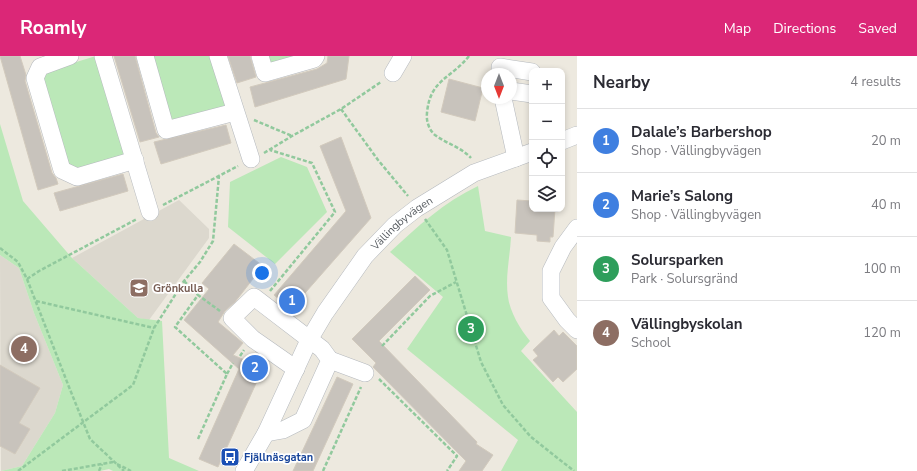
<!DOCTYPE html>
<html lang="en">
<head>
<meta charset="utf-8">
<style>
  body { margin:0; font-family:"Nunito Sans",sans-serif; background:#f2f2f3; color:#2b2b33 }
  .controls { position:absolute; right:12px; top:12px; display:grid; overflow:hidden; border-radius:8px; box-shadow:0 2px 6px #0003 }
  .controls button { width:36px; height:36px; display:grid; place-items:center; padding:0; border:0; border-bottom:1px solid #e1e1e2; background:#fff; color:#2b2b33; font:20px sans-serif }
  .compass { position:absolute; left:481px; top:12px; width:36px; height:36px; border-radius:50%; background:#fff; box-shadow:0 2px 6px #0003; rotate:180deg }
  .you { position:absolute; left:262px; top:217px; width:14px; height:14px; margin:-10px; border:3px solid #fff; border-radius:50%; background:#1a73e8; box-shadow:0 0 0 6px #1a73e833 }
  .badge { display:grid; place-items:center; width:26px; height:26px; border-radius:50%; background:#db2777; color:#fff; font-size:13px; font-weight:700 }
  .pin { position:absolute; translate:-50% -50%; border:2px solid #fff; box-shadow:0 1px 4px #0006 }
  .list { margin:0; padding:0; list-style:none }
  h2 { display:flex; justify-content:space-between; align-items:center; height:52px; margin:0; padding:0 16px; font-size:17px }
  h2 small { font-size:13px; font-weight:400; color:#7c7c81 }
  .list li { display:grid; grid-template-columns:26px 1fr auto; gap:12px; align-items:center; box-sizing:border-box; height:64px; padding:0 16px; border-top:1px solid #e1e1e2 }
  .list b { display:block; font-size:15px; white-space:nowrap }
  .list p { margin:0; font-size:13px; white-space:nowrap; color:#7c7c81 }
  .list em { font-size:13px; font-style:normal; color:#7c7c81 }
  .icon { flex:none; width:22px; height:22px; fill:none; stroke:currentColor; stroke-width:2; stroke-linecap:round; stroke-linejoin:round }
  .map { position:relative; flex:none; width:577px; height:415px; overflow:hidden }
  header { display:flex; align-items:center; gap:24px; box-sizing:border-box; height:56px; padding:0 20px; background:#db2777; color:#fff }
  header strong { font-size:19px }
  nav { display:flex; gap:22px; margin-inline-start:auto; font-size:14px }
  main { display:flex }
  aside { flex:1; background:#fff }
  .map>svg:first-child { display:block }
  .education { fill:#dcd8ce }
  .green { fill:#bbe8b8 }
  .building { fill:#c8c3bc; stroke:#d2cabd }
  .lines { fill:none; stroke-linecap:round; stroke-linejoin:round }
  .minor-casing { stroke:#b5b9be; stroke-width:18 }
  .path { stroke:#91c99d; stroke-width:2.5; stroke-dasharray:4 2; stroke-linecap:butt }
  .minor { stroke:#fff; stroke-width:17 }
  .labels { text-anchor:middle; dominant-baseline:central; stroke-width:3.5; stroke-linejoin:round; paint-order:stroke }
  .street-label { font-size:11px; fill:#585d62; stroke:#fff }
  .education-label { font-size:11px; font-weight:bold; fill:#785e54; stroke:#fff; text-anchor:start }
  .transit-label { font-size:11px; font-weight:bold; fill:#164399; stroke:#fff; text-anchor:start }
</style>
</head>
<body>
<header>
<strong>Roamly</strong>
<nav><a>Map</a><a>Directions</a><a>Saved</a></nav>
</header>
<main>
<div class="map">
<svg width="577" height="415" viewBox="0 0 577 415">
  <rect width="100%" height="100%" fill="#ede9df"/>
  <path class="education" d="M179,144L209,173V182L149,264L138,262L72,202Z
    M0,199L19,212L34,257L63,329L55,357L22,410L1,415Z"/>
  <path class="green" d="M96,0L127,103L80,116L66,111L40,26L50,14Z
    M149,0H214L230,53L171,68Z
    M264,0H309L267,13Z
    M0,68L23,145L72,202L138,262L162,265L169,402L199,415H113L109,413L100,415H1L22,410L55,357L63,329L34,257L19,212L0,199Z
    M281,101L307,111L327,156L275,208L228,171L230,126Z
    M478,130L485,175L511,181C510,201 505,221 508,241C510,256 520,273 530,285L521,295L577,356V415H501L518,384L407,293L443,241L390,196C417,171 444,146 478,130Z"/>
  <path class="building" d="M0,0H20L26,19L25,25L52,117L56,122L58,128L38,134Z
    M114,0H135L156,77L159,81L140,86Z
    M228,0H250L256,21L237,27Z
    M328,0H349L346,23L255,51L250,31L317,13L327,7Z
    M449,23L483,32L475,65L441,56Z
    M226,69L231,87L161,108L154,86Z
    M341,81L371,162L291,253L274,239L346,155L320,90Z
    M123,118L128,135L60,155L54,137Z
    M517,144L532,145V153H555L553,181H550V186L537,185V179L515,177Z
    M234,188L263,210L235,246L225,255L218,266L243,287L233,299L263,312L218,411L199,403L239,313L184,264L209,233L202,227Z
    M415,220L430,234L379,285L477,386L476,388L493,399L482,415H459L466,405L373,311L376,307L352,283Z
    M554,274L559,280L563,276L577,290V313L563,326L558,321L553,326L533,304L538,300L533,294Z
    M0,309L40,332L19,367L30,373L15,398L0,390Z
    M337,321L353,328L313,415H293Z"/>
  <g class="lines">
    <defs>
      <g id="minor">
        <path d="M70,0L40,11L35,22L62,114L77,121L135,104"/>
        <path d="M103,0L150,156"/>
        <path d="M145,0L166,74L235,56"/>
        <path d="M218,0L251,103"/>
        <path d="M260,0L265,17L314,3L316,0"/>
        <path d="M393,17L403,0"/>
        <path d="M500,18V11L532,16"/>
        <path d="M511,35L532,38"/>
        <path d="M503,42L516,102"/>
        <path d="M562,85L577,79"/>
        <path d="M577,172L563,191L551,215V242L567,264L577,274"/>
        <path d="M330,304L365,317"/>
        <path d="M266,377L283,374L303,364L330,304L322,293L254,241L232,262L253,283L296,313"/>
        <path id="s1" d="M244,415L266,377L309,284L325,257L365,200L395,169L417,152L474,117L532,96"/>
      </g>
    </defs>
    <use href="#minor" class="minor-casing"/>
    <path class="path" d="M469,0C451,23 430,23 427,57C426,65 429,74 435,79C447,88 461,91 471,102
      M341,53L378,104L408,140
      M254,64L292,80
      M264,97L292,80L341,53L381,26
      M163,149L238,110
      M425,163L447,194L481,306L503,349L531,381L574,415
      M0,192L18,206L27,223L69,331L90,383L124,415
      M27,223L39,215L137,163
      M184,225L198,239
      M270,235L335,156L312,107L270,94
      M36,245L154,272
      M382,290L430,240L456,226
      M240,300L244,294
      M227,318L233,307
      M379,323L457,400L447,415
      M198,383L227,318L175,271L198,239L220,255
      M117,408L131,415
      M18,415L133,329L154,272L184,225L200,206L213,185L219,120
      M62,415L113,406
      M99,415L102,408
      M323,415L361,331"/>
    <use href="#minor" class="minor"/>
  </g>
  <defs>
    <symbol id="school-square" viewBox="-11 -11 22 22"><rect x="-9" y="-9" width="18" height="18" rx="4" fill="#8d6e63" stroke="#fff"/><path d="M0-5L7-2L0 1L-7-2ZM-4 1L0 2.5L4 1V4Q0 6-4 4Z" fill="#fff"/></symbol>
    <symbol id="bus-square" viewBox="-11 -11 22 22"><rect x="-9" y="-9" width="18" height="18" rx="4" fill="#1a4fb4" stroke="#fff"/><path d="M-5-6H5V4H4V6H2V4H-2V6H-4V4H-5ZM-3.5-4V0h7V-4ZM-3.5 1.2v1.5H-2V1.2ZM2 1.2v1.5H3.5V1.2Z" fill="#fff"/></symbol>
  </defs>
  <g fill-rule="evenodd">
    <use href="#school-square" x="128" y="221" width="22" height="22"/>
    <use href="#bus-square" x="219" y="390" width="22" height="22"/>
  </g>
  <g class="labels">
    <g class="street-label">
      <text stroke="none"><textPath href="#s1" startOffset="297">Vällingbyvägen</textPath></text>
    </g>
    <g class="education-label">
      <text x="153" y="232">Grönkulla</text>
    </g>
    <g class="transit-label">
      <text x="244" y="401">Fjällnäsgatan</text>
    </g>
  </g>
</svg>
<div class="controls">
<button>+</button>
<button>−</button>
<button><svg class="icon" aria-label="locate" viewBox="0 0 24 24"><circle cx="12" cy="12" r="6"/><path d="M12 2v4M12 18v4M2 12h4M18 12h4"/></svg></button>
<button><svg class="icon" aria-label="layers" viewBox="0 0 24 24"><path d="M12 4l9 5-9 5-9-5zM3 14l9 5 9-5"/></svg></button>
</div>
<svg class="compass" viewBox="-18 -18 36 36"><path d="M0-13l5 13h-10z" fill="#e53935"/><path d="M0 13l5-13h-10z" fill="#7c7c81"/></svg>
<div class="you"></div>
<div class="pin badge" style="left:292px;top:245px;background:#3f7fe0">1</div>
<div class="pin badge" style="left:255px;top:312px;background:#3f7fe0">2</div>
<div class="pin badge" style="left:471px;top:273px;background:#2e9e5b">3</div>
<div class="pin badge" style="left:24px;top:293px;background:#8d6e63">4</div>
</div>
<aside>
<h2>Nearby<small>4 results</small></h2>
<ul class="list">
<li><span class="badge" style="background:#3f7fe0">1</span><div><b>Dalale’s Barbershop</b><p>Shop · Vällingbyvägen</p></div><em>20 m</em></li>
<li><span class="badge" style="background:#3f7fe0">2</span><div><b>Marie’s Salong</b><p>Shop · Vällingbyvägen</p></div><em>40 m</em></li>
<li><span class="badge" style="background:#2e9e5b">3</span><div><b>Solursparken</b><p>Park · Solursgränd</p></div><em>100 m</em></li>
<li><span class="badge" style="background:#8d6e63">4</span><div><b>Vällingbyskolan</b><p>School</p></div><em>120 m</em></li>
</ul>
</aside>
</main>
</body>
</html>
